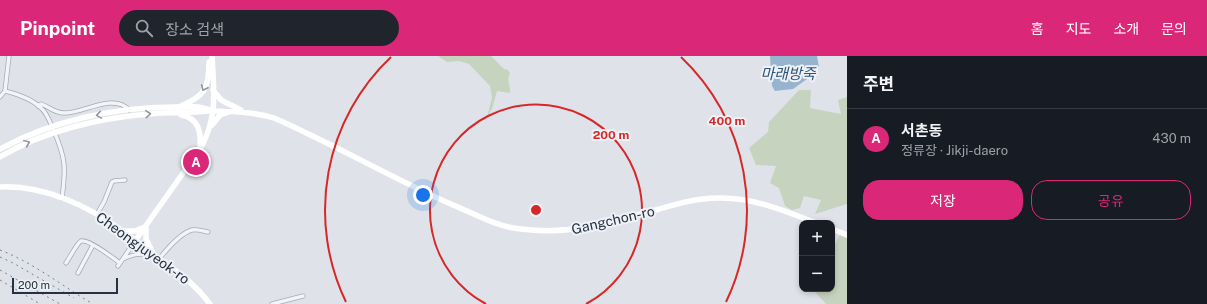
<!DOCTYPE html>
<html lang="ko">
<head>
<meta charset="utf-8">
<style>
  body { margin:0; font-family:"Public Sans","Noto Sans KR",sans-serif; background:#20242c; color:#f1f3f6 }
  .controls { position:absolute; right:12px; bottom:12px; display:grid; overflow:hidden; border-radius:8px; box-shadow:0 2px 6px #0003 }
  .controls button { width:36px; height:36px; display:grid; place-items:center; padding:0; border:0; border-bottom:1px solid #363941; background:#171b24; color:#f1f3f6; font:20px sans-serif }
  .scale { position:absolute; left:12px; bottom:10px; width:106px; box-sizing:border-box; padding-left:4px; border:2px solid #263242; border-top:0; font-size:11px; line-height:14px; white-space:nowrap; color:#263242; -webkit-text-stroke:3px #eef2f7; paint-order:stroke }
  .you { position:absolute; left:423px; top:139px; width:14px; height:14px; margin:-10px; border:3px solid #fff; border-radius:50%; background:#1a73e8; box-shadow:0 0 0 6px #1a73e833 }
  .badge { display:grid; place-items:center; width:26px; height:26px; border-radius:50%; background:#db2777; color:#fff; font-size:13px; font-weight:700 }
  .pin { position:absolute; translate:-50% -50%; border:2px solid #fff; box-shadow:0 1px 4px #0006 }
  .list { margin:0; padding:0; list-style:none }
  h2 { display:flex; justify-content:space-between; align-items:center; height:52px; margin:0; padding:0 16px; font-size:17px }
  h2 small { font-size:13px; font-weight:400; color:#9ea1a6 }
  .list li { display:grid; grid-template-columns:26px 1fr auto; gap:12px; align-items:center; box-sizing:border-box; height:60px; padding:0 16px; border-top:1px solid #363941 }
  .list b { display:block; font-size:15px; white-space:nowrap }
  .list p { margin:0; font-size:13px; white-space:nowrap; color:#9ea1a6 }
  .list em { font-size:13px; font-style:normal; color:#9ea1a6 }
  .actions { display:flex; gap:8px; padding:12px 16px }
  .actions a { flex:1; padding:9px 0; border:1px solid #db2777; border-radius:16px; text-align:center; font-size:14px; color:#db2777 }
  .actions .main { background:#db2777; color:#fff }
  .icon { flex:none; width:22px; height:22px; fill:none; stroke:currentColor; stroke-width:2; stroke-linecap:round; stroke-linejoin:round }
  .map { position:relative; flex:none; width:847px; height:248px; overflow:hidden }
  header { display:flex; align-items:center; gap:24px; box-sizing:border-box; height:56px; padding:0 20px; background:#db2777; color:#fff }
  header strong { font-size:19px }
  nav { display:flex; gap:22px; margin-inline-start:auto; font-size:14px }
  .search { width:280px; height:36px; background:#20242c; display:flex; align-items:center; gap:10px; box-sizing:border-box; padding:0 14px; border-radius:22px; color:#9ea1a6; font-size:15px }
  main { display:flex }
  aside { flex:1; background:#171b24 }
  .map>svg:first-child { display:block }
  .green { fill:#c6d4bf }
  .water { fill:#96b4cd }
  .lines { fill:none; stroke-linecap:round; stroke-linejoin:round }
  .street-casing { stroke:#a4aab4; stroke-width:5 }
  .street { stroke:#f2f4f7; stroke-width:3.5 }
  .secondary { stroke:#fff; stroke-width:5.5 }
  .rail { stroke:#778494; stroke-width:1; stroke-dasharray:2 4; stroke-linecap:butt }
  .oneway { stroke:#9298a0 }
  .ring { fill:none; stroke:#d62828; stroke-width:2 }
  .labels { text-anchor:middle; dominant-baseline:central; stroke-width:4; stroke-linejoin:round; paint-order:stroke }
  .street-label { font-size:14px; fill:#263242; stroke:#eef2f7 }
  .water-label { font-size:15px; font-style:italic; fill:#2d5479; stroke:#eef2f7 }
  .centre { fill:#d62828; stroke:#eef2f7; stroke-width:2 }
  .ring-label { font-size:12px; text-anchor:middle; font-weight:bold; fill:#d62828; stroke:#eef2f7; stroke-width:4; stroke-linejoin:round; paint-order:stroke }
</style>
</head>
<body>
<header>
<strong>Pinpoint</strong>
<div class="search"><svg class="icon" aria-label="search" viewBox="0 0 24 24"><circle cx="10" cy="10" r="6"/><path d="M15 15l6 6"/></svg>장소 검색</div>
<nav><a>홈</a><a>지도</a><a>소개</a><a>문의</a></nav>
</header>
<main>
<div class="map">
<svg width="847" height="248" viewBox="0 0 847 248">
  <rect width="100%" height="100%" fill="#dfe3e9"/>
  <path class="green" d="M438,0H491L504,13L508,14L510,17C506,26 511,30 510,37L497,35L492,53L488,59V57L492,42L490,30L469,8L459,5L447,6Z
    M799,34H811L810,52L841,58L838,44L847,41V148L815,158L821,144L804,140L800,152L792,154L785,150L779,132L770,127L776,110L756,109L749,92L768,76L769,66Z
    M840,179L847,182V248H826L814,235L815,233H832V193Z"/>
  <path class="water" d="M770,0H817L819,11L814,18L793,33L775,35L772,30Z"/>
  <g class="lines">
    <defs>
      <path id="street" d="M5,35C17,38 32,43 41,52C47,57 50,66 53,73C66,102 66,112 62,142
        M5,35L9,0
        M0,41L5,35
        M38,50L41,48C50,51 54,57 64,57C82,58 114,36 129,54
        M97,158L104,146L112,126L114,125L125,124
        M123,203C134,198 141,197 153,199
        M159,203C167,193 181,177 192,174C197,173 203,175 208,176
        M66,207C69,203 77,187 81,185C89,183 113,202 120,207
        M118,210L135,185
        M78,217L93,189
        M272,248L303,240"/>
    </defs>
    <use href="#street" class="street-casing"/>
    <use href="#street" class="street"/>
    <path class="secondary" d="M213,34L221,44L241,54
      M181,50C205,40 209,32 209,6
      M181,59C199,62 201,76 200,92
      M212,69L220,59L229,56
      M0,93C52,65 114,51 174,51C182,51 190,50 198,51C204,52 210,54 216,55C236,56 255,56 274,62C293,70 312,80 331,89C371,109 412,131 453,149C475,158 497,171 521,173C570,179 606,168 652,155C673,149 695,142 717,142C752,141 783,154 816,167
      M0,101C43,75 99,62 149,58C169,56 188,57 208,55
      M0,131C44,129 89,150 124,176C134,183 143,191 153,198C174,214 194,226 210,248
      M146,172V183L153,197
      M832,173L847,179
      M123,175H135L145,171
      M135,185L200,93C218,62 214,35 212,0"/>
    <path class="rail" d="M0,194C34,207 62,230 93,248
      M0,201L13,207L74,242
      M0,214L60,248
      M0,224L40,248"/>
  </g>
  <defs><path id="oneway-chevron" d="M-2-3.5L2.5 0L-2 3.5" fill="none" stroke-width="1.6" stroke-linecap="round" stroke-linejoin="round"/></defs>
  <g class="oneway">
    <use href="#oneway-chevron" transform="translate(204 32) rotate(115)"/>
    <use href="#oneway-chevron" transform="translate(148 58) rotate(-5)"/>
    <use href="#oneway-chevron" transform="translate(99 59) rotate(171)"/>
    <use href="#oneway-chevron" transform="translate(27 87) rotate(-23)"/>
  </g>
  <g class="ring">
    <path d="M486 248A106 106 0 1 1 586 248"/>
    <path d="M346 246A211 211 0 0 1 391 1M681 1A211 211 0 0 1 726 246"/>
  </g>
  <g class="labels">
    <g class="street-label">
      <text transform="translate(613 164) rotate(-13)">Gangchon-ro</text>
      <text transform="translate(143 192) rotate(36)">Cheongjuyeok-ro</text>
    </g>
    <g class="water-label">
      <text x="788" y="17">마래방죽</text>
    </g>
  </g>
  <circle cx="536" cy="154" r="6" class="centre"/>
  <g class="ring-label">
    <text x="727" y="69">400 m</text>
    <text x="611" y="83">200 m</text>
  </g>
</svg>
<div class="controls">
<button>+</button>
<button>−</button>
</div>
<div class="scale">200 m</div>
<div class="you"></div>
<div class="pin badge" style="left:196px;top:106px">A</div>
</div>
<aside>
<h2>주변<small></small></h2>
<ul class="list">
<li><span class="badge">A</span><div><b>서촌동</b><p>정류장 · Jikji-daero</p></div><em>430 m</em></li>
</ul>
<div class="actions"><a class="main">저장</a><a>공유</a></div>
</aside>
</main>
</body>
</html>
